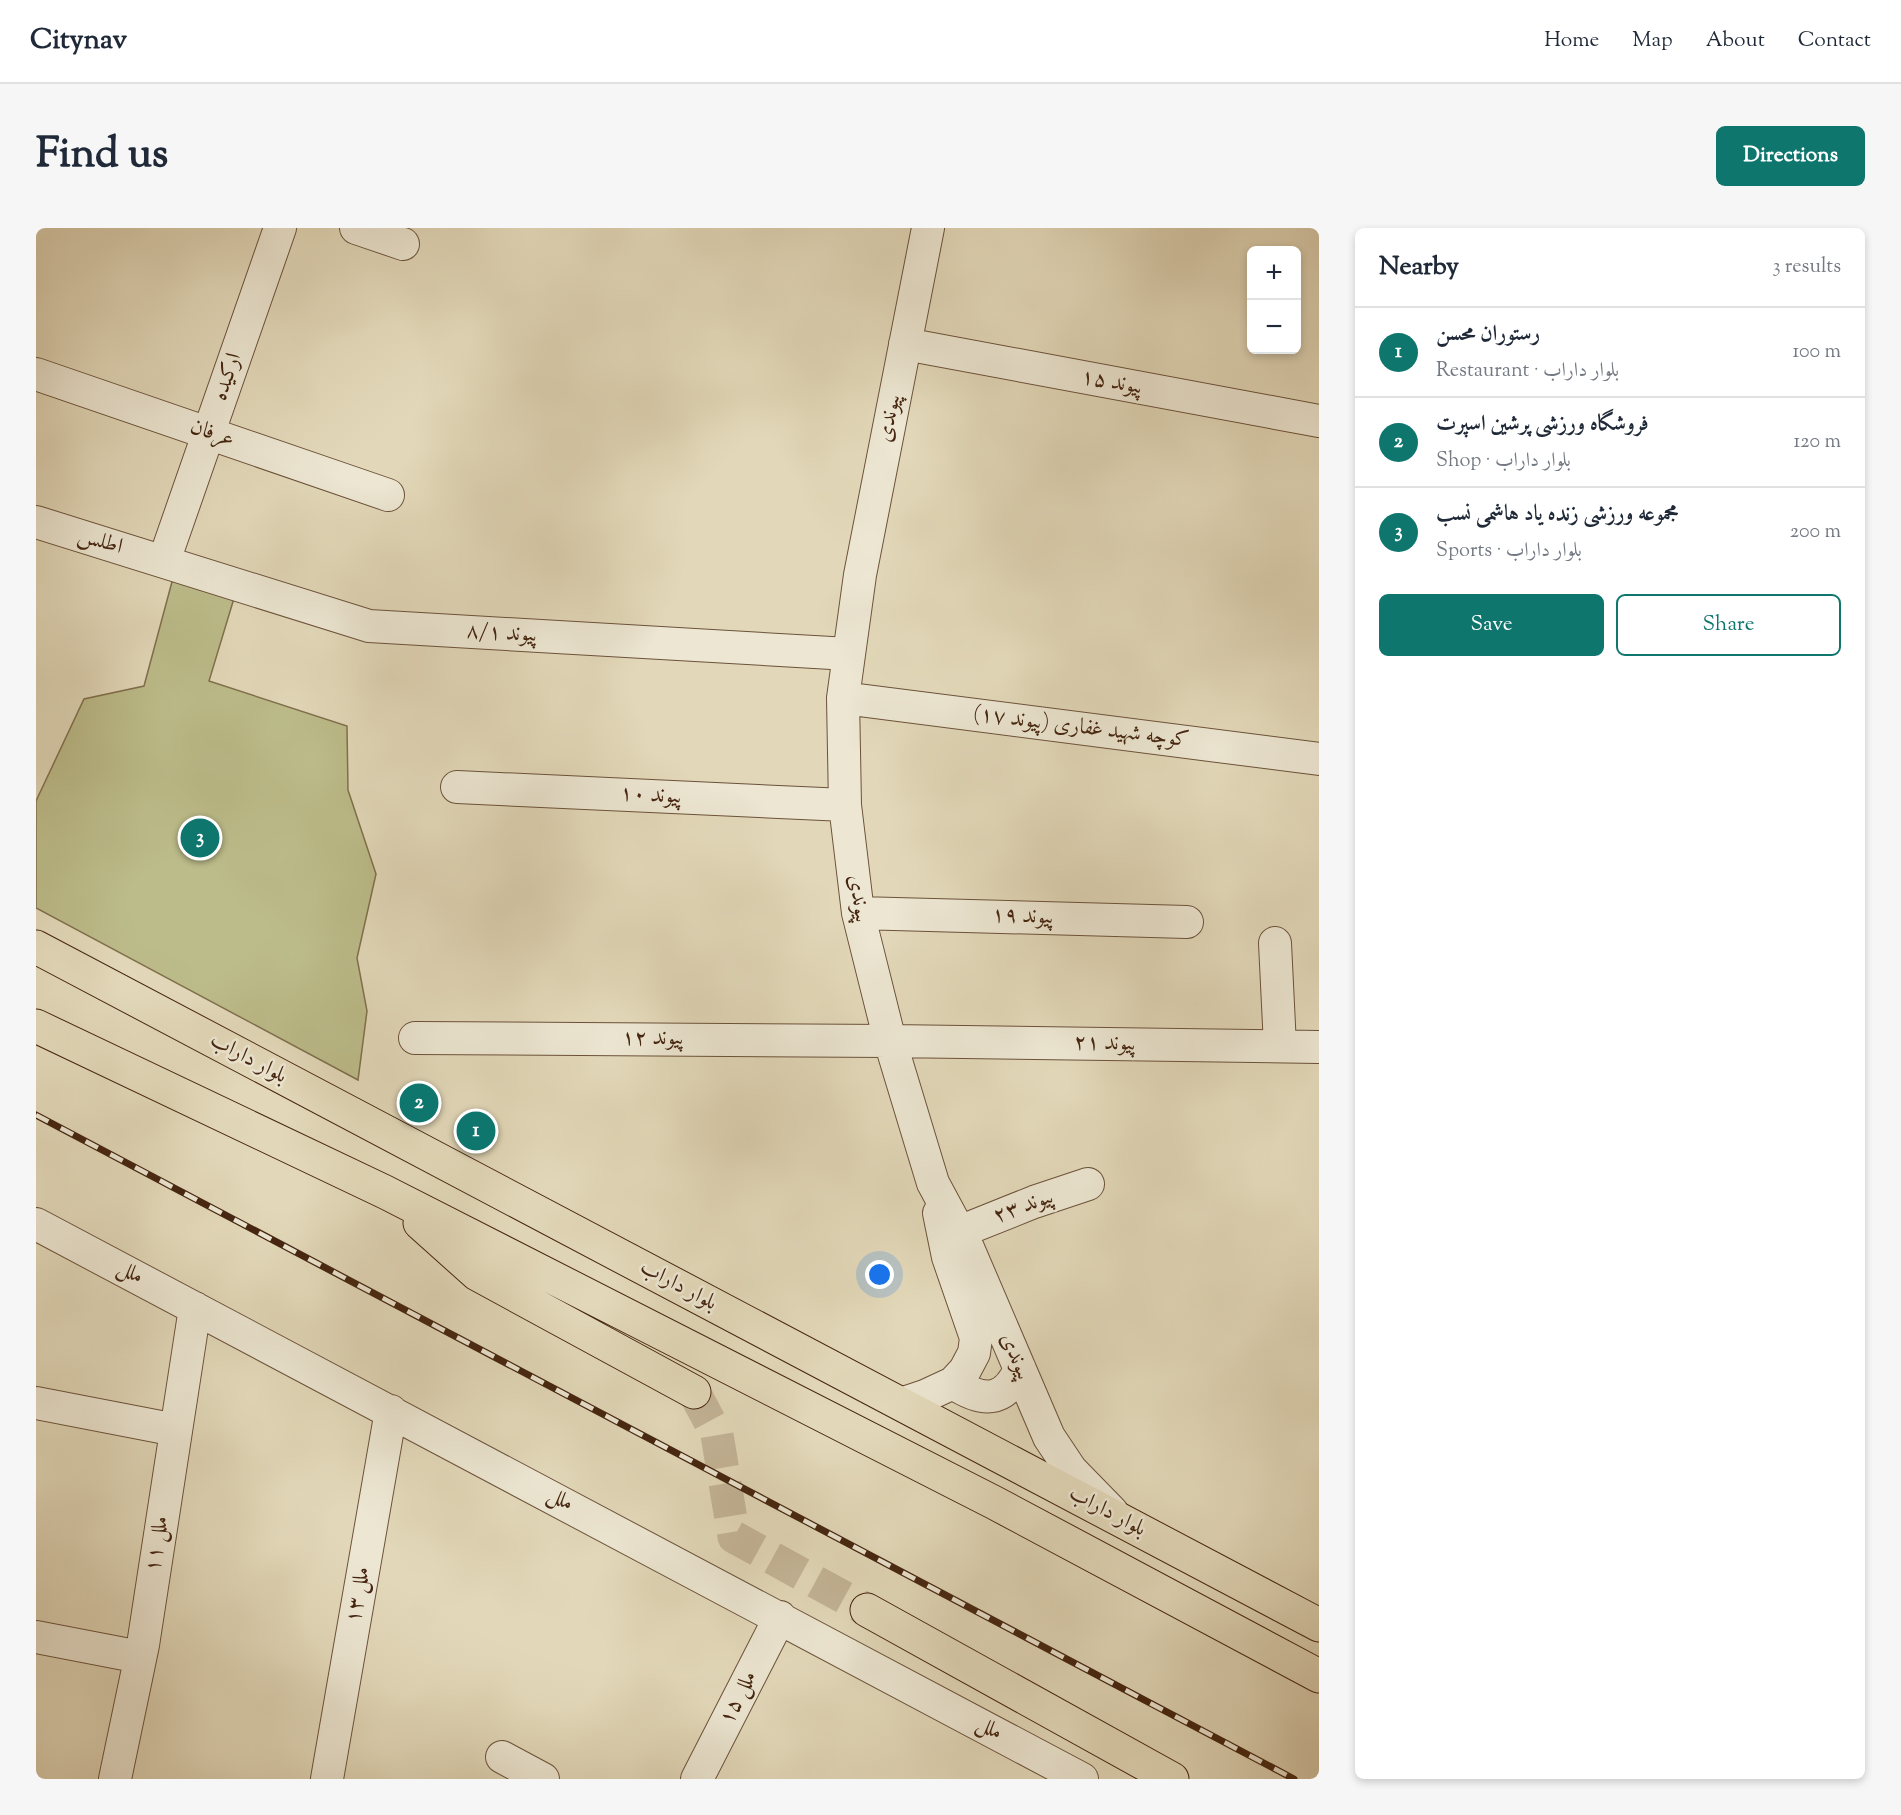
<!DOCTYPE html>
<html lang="en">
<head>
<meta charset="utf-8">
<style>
  body { margin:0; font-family:"Sorts Mill Goudy",Amiri,serif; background:#f6f6f7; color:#1f2937 }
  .controls { position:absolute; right:18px; top:18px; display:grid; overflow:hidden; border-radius:9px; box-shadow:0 3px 9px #0003 }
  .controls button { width:54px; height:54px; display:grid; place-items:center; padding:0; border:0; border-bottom:2px solid #e0e1e3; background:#fff; color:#1f2937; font:30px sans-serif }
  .you { position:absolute; left:844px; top:1047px; width:21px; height:21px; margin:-15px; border:4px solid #fff; border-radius:50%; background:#1a73e8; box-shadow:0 0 0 9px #1a73e833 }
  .badge { display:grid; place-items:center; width:39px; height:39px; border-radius:50%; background:#0f766e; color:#fff; font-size:20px; font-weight:700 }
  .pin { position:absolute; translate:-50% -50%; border:3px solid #fff; box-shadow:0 2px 6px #0006 }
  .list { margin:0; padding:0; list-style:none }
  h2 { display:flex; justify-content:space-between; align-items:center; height:78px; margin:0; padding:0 24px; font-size:26px }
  h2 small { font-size:20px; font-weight:400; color:#747a83 }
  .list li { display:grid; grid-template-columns:39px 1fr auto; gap:18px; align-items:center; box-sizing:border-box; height:90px; padding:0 24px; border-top:2px solid #e0e1e3 }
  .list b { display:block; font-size:22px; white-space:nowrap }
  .list p { margin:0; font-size:20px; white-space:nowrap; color:#747a83 }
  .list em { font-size:20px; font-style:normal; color:#747a83 }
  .actions { display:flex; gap:12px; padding:18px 24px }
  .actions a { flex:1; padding:14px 0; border:2px solid #0f766e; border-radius:9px; text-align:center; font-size:21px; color:#0f766e }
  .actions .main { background:#0f766e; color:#fff }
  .map { position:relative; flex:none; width:1283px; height:1551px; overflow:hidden; border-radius:9px }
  header { display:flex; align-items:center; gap:36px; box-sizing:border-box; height:84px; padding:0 30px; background:#fff; border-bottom:2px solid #e0e1e3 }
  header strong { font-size:28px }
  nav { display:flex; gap:33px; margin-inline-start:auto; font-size:21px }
  .intro { display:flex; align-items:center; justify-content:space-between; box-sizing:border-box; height:144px; padding:0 36px }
  h1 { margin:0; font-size:42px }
  .button { padding:15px 27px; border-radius:9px; background:#0f766e; color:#fff; font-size:21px; font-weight:700 }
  main { display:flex; gap:36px; padding:0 36px }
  aside { flex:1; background:#fff; border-radius:9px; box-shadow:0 3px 9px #0003 }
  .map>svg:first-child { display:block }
  .green { fill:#bcbc8a; stroke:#80704d; stroke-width:1.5 }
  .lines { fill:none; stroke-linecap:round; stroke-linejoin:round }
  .major-tunnel { stroke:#c3b497; stroke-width:33; stroke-dasharray:33 16; stroke-linecap:butt }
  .minor-casing { stroke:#6c523a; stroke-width:34 }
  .major-casing { stroke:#452510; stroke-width:35 }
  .minor { stroke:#ece6d2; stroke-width:32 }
  .major { stroke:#e2d8b9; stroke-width:33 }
  .rail-casing { stroke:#452510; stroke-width:7 }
  .rail { stroke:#ece6d2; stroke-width:4.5; stroke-dasharray:14; stroke-linecap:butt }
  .labels { text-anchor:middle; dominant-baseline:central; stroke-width:5; stroke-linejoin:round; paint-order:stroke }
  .street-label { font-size:22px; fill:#452510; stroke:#ece6d2 }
</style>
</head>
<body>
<header>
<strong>Citynav</strong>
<nav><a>Home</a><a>Map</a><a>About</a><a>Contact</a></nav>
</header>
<div class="intro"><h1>Find us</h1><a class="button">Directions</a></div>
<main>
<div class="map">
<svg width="1283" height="1551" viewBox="0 0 1283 1551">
  <rect width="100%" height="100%" fill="#e2d8b9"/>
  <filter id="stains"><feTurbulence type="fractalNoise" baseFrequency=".00333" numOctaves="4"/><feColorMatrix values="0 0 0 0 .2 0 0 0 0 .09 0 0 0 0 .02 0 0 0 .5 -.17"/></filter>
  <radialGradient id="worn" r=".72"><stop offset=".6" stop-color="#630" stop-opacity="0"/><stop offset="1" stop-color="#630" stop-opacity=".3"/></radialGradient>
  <path class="green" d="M137,350L199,367L173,453L311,498L312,562L340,646L321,730L331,783L322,852L0,680V573L48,471L108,458Z"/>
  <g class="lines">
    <path class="major-tunnel" d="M658,1164L681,1207L698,1309L831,1382"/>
    <defs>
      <path id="minor" d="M320,0L367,16
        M892,0L824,347L807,470L809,577L822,685L854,813L897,955L932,1020L1013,1209L1035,1242L1076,1284
        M869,116L1283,193
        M0,146L352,267
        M0,294L333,398L813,426
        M128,333L244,0
        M807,470L1283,531
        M421,559L809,577
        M822,685L1151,694
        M1239,715L1244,818
        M379,810L854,813L1283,819
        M0,996L1046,1551
        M923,1004L998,974L1052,956
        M917,1155C946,1174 968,1176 984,1141
        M0,1175L140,1202
        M865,1176L889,1168L917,1155L929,1142L938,1125L940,1110L912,1029L903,985
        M0,1409L104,1429
        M466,1529L507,1551
        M79,1551L107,1417L159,1080
        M291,1551L355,1183
        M661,1551L744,1389"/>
      <path id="major" d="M0,719L1283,1397
        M0,798L349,964L959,1275L1283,1448
        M384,995L441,1046L658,1164
        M831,1382L1136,1551"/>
    </defs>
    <use href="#minor" class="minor-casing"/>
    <use href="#major" class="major-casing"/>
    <use href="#minor" class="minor"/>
    <use href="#major" class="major"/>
    <defs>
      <path id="rail" d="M0,887L1258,1551"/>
    </defs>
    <use href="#rail" class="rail-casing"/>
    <use href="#rail" class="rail"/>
  </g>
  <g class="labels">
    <g class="street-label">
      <text transform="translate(192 149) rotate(-71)">ارکیده</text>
      <text transform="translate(1076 155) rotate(10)">پیوند ۱۵</text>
      <text transform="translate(854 190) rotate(-79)">پیوندی</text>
      <text transform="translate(176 206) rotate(19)">عرفان</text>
      <text transform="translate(64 314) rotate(17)">اطلس</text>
      <text transform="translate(466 406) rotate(3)">پیوند ۸/۱</text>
      <text transform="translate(1045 500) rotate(7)">کوچه شهید غفاری (پیوند ۱۷)</text>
      <text transform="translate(615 568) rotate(3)">پیوند ۱۰</text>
      <text transform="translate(822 671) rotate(81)">پیوندی</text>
      <text transform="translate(987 689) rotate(2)">پیوند ۱۹</text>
      <text x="617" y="811">پیوند ۱۲</text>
      <text transform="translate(1069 816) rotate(1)">پیوند ۲۱</text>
      <text transform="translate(212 831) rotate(28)">بلوار داراب</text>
      <text transform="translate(988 979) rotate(-20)">پیوند ۲۳</text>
      <text transform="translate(94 1045) rotate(28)">ملل</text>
      <text transform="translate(642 1058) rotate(28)">بلوار داراب</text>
      <text transform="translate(979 1129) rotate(67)">پیوندی</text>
      <text transform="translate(524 1272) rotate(28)">ملل</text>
      <text transform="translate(1071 1284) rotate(28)">بلوار داراب</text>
      <text transform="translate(122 1316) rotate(-81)">ملل ۱۱</text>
      <text transform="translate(323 1367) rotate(-80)">ملل ۱۳</text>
      <text transform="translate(703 1470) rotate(-63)">ملل ۱۵</text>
      <text transform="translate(953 1501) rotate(28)">ملل</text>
    </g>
  </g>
  <rect width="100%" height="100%" filter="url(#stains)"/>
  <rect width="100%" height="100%" fill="url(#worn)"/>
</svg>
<div class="controls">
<button>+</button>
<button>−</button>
</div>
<div class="you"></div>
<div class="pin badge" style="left:440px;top:903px">1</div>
<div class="pin badge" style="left:383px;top:875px">2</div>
<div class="pin badge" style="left:164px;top:610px">3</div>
</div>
<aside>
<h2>Nearby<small>3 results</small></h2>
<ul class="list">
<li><span class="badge">1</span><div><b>رستوران محسن</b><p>Restaurant · بلوار داراب</p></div><em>100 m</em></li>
<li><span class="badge">2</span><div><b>فروشگاه ورزشی پرشین اسپرت</b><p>Shop · بلوار داراب</p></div><em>120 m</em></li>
<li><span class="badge">3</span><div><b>مجموعه ورزشی زنده یاد هاشمی نسب</b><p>Sports · بلوار داراب</p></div><em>200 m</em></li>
</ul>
<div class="actions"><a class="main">Save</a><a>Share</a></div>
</aside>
</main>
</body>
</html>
